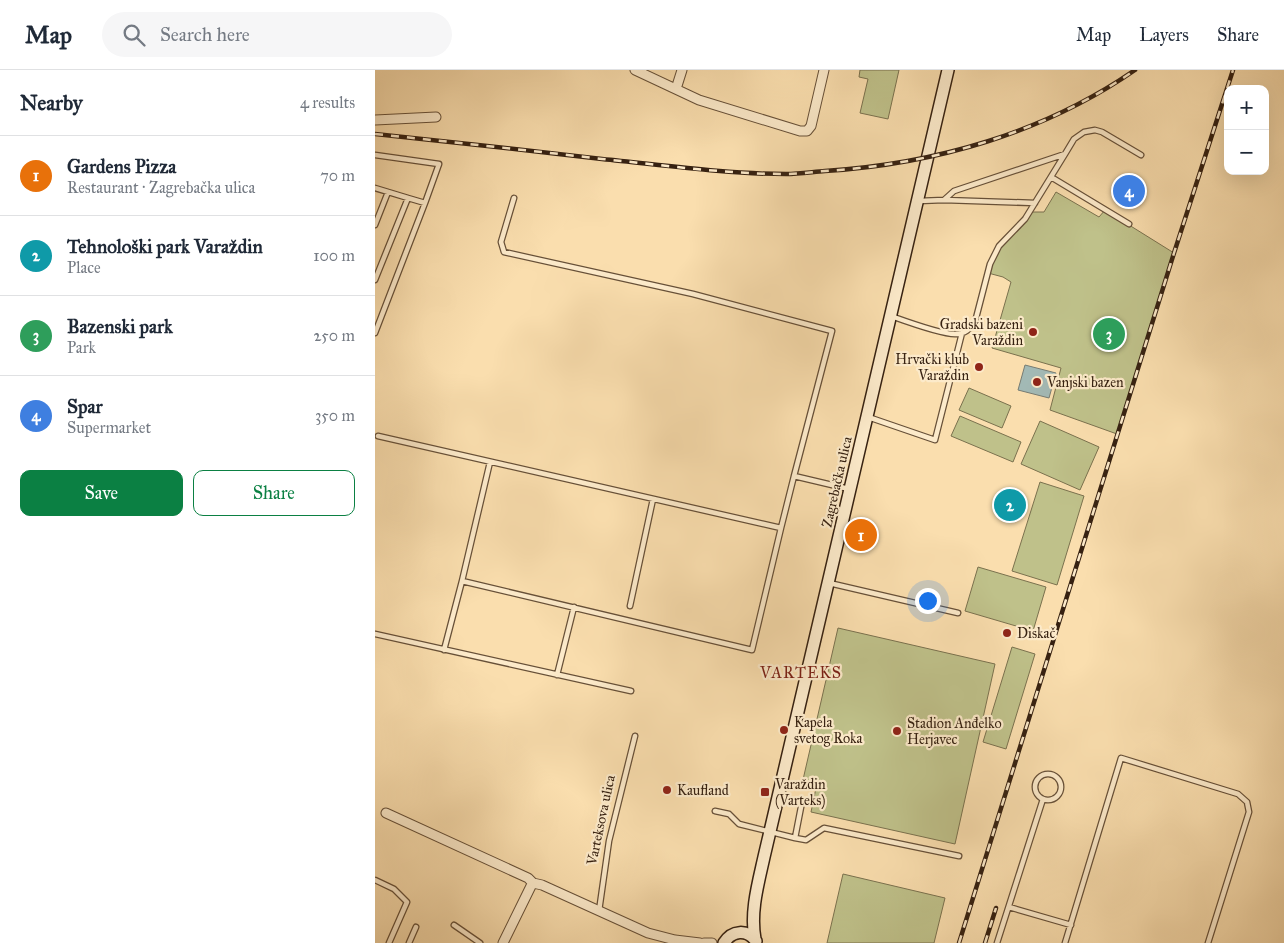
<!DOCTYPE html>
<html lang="en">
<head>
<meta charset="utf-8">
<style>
  body { margin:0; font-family:"IM FELL Great Primer",serif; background:#f6f6f7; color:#1f2937 }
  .controls { position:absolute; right:15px; top:15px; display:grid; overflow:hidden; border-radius:10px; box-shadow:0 5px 20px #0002 }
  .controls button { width:45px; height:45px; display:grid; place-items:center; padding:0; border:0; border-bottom:1px solid #e0e1e3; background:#fff; color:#1f2937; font:25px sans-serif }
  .you { position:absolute; left:552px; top:530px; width:18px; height:18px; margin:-12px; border:4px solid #fff; border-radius:50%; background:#1a73e8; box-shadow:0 0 0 8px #1a73e833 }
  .badge { display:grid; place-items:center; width:32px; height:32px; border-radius:50%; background:#0b8043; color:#fff; font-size:16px; font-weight:700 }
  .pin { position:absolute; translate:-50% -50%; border:2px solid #fff; box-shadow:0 1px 5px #0006 }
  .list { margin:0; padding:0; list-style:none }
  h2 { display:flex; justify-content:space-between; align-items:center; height:65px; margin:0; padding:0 20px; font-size:21px }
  h2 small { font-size:16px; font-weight:400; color:#747a83 }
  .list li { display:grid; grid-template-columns:32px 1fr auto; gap:15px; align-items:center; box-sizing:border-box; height:80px; padding:0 20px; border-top:1px solid #e0e1e3 }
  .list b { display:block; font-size:19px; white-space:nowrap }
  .list p { margin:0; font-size:16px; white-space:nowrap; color:#747a83 }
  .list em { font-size:16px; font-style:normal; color:#747a83 }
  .actions { display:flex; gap:10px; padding:15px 20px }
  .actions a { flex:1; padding:11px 0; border:1px solid #0b8043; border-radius:10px; text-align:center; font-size:18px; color:#0b8043 }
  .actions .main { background:#0b8043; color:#fff }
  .icon { flex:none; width:28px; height:28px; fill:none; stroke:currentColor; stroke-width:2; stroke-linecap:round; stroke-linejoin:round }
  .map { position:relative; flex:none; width:909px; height:873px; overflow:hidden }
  header { display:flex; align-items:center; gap:30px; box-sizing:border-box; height:70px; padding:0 25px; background:#fff; border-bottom:1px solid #e0e1e3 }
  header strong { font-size:24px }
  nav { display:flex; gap:28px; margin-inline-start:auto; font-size:18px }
  .search { width:350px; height:45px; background:#f6f6f7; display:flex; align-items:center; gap:12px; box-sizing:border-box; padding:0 18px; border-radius:28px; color:#747a83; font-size:19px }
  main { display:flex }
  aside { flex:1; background:#fff }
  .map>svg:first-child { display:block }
  .green { fill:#bfc18a; stroke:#7a714e }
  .water { fill:#a2b9b5; stroke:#777c73 }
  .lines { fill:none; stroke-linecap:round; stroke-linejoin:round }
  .lane-casing { stroke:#675038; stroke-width:7 }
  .street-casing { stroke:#675038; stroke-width:11 }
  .secondary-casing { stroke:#362111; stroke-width:14 }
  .lane { stroke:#fceaca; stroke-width:4.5 }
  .street { stroke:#fceaca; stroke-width:9 }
  .secondary { stroke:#fceaca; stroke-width:11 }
  .rail-casing { stroke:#362111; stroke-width:4.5 }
  .rail { stroke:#fceaca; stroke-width:2.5; stroke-dasharray:8; stroke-linecap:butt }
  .poi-dot { fill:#8f2418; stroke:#fceaca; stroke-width:2 }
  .labels { text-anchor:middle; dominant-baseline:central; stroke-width:4.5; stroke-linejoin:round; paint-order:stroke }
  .poi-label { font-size:14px; fill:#362111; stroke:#fceaca; text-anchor:start }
  .street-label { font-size:14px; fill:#362111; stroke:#fceaca }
  .quarter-label { font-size:16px; letter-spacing:1px; fill:#7a1f14; stroke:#fceaca }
</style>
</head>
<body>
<header>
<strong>Map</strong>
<div class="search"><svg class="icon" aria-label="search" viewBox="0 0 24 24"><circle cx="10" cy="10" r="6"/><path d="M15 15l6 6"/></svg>Search here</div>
<nav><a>Map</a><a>Layers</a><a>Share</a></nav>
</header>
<main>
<aside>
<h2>Nearby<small>4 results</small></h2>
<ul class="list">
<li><span class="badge" style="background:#e8710a">1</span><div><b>Gardens Pizza</b><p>Restaurant · Zagrebačka ulica</p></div><em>70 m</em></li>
<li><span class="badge" style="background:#0f9aa8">2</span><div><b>Tehnološki park Varaždin</b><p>Place</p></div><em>100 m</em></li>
<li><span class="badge" style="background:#2e9e5b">3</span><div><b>Bazenski park</b><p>Park</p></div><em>250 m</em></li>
<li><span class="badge" style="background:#3f7fe0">4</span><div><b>Spar</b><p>Supermarket</p></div><em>350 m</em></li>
</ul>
<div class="actions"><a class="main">Save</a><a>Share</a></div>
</aside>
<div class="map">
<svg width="909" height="873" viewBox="0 0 909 873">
  <rect width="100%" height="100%" fill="#fadeae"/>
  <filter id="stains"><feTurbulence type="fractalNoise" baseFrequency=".004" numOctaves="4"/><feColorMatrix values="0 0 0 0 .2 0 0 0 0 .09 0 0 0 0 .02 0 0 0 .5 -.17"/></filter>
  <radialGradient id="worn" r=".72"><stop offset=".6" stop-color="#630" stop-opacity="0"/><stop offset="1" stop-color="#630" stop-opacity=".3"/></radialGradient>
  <path class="green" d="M485,0H524L513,49L485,43L493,9L484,7Z
    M681,122L724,147L730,140L799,183L742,364L675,340L686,298L617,278L636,212L628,207L613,203L624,176L655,142H669Z
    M594,318L636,336L627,358L584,340Z
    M585,346L646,372L638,392L576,366Z
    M665,351L724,377L705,420L646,394Z
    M665,412L709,426L682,515L637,501Z
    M603,497L671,517L658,561L590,541Z
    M463,558L620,594L580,774L436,742L441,718L427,714Z
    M637,577L660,584L631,679L608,672Z
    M468,804L570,828L559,873H452Z"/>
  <path class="water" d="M650,295L681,303L674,328L643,320Z"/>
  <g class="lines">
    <defs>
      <path id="lane" d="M690,84L699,69L709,62L720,60L727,62L766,85
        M0,85L64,94L50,133L33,128L0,210
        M676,107L754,154
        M0,118L33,128
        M139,128L126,172L129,182L318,224L457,261L419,406L474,419
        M544,131L569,130L660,133
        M0,155L13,122
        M516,246C530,251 568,265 581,264C589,264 596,259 600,252L615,194L624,176L650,149L690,84L579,121L569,130
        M0,263L50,133
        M493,347L560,370L587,263
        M3,366L406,458L419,406
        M115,392L87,511L377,580L406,458
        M454,513L583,543
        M255,536L278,429
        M0,564L256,621
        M69,580L87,511
        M182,605L199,537
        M660 717a13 13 0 1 1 26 0a13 13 0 1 1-26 0Z
        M340,741L354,744L364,754L420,768L427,732
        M420,768L431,770L449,758L584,786
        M0,810L19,819L32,832L14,873
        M634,837L696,855
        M224,841L234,771L260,666
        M79,855L105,873
        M34,873L41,857
        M622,873L668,729
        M690,873L746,688L863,724L872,732L874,742L833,873"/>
      <path id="street" d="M260,0L324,30L425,61H432L436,56L449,0
        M301,19L307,0
        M0,50L61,47
        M11,743L153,808L158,813
        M128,873L156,816L158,813L167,815L273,863L300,870L325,873
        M329,873H337"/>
      <path id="secondary" d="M380,869C375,842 383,814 389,787L573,0
        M349,873C357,860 372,859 381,871"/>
    </defs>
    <use href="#lane" class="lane-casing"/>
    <use href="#street" class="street-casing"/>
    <use href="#secondary" class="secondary-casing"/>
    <use href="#lane" class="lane"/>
    <use href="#street" class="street"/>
    <use href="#secondary" class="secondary"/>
    <defs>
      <path id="rail" d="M0,64C76,72 151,80 227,89C288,95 349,104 411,104C424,104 437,102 450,101C560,94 669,63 760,0
        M584,873L799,183L858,0
        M610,873L621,838"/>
    </defs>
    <use href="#rail" class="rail-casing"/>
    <use href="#rail" class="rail"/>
  </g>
  <g class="poi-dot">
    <circle cx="658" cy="262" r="5"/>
    <circle cx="604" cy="297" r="5"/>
    <circle cx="662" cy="312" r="5"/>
    <circle cx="632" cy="563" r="5"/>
    <circle cx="409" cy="660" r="5"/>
    <circle cx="522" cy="661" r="5"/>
    <circle cx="292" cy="720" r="5"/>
    <rect x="385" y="717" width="10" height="10" rx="2.5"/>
  </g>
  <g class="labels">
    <g class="poi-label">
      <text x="648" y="254" text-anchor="end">Gradski bazeni<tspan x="648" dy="16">Varaždin</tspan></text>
      <text x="594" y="289" text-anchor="end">Hrvački klub<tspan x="594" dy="16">Varaždin</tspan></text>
      <text x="672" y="312">Vanjski bazen</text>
      <text x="642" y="563">Diskač</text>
      <text x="419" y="652">Kapela<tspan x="419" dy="16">svetog Roka</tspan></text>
      <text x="532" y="653">Stadion Anđelko<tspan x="532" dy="16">Herjavec</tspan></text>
      <text x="400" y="714">Varaždin<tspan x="400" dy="16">(Varteks)</tspan></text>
      <text x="302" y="720">Kaufland</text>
    </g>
    <g class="street-label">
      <text transform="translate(462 412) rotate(-77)">Zagrebačka ulica</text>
      <text transform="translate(226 750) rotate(-78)">Varteksova ulica</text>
    </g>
    <g class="quarter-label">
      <text x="426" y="602">VARTEKS</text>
    </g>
  </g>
  <rect width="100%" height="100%" filter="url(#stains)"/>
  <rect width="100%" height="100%" fill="url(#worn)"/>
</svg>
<div class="controls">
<button>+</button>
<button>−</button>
</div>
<div class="you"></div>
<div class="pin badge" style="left:486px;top:465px;background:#e8710a">1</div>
<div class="pin badge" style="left:635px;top:435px;background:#0f9aa8">2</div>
<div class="pin badge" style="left:734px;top:264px;background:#2e9e5b">3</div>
<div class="pin badge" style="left:754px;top:121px;background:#3f7fe0">4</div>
</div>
</main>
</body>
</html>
